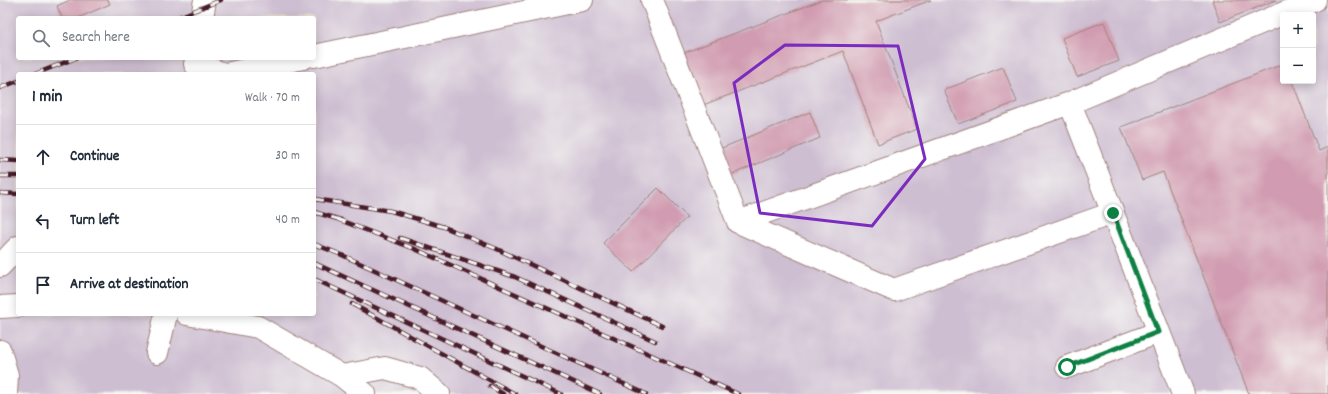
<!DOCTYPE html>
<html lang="en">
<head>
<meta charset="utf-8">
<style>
  body { margin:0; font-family:Dekko,sans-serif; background:#f2f2f3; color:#1f2937 }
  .controls { position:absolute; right:12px; top:12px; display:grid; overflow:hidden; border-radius:4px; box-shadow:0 2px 10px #0003 }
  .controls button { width:36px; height:36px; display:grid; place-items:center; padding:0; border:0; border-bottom:1px solid #e0e1e3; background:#fff; color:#1f2937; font:20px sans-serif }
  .stop { position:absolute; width:12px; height:12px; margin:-9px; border:3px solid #0b8043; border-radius:50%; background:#fff }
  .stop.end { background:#0b8043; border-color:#fff; box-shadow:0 1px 4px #0008 }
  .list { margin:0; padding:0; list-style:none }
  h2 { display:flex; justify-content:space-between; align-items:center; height:52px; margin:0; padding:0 16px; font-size:17px }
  h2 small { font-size:13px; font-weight:400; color:#747a83 }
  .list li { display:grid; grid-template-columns:26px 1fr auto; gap:12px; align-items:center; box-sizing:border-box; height:64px; padding:0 16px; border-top:1px solid #e0e1e3 }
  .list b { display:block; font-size:15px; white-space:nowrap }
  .list em { font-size:13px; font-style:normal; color:#747a83 }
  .icon { flex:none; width:22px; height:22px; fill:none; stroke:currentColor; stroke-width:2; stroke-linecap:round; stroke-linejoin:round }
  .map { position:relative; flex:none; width:1328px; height:394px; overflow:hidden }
  .search { position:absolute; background:#fff; box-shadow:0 2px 10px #0003; left:16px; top:16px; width:300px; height:44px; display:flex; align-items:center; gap:10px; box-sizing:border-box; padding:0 14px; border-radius:4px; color:#747a83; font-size:15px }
  .panel { position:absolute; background:#fff; box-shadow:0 2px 10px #0003; left:16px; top:72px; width:300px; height:244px; border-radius:4px }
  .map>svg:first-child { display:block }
  .industrial { fill:#cebed1; fill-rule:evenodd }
  .building { fill:#d19cb1 }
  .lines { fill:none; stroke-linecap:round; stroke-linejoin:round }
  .minor-casing { stroke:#9f827e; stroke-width:24 }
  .minor { stroke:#fff; stroke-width:22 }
  .rail-casing { stroke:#4a1f2b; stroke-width:4.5 }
  .rail { stroke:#f6f6f2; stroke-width:3; stroke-dasharray:9; stroke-linecap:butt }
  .route { stroke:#0b8043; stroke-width:5 }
  .marked { fill:none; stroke:#7b2cbf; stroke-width:3; stroke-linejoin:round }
</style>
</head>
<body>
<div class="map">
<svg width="1328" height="394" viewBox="0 0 1328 394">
  <rect width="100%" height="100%" fill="#f6f6f2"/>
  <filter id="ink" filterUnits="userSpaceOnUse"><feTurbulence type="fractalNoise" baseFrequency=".025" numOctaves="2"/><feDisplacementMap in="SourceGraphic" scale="8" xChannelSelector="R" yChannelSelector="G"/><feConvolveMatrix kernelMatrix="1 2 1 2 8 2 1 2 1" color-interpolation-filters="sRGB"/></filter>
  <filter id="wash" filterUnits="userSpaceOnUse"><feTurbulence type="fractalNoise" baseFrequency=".012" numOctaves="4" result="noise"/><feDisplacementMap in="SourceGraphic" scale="16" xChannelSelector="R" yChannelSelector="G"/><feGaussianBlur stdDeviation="0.9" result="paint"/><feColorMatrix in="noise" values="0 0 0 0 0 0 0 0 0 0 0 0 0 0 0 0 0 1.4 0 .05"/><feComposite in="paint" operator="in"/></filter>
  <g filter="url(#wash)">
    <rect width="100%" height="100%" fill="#f4e6d1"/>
    <path class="industrial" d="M0,0H1328V394H0ZM1283,15H1313V81H1283ZM18,18H314V58H18ZM18,74H314V314H18Z"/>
    <g id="blocks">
      <path class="building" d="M70,0H108L110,4L78,18H62L57,6Z
        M822,0H931L876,21L917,129L878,144L843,51L698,107L678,55Z
        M1212,0H1276L1220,22Z
        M1104,22L1119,61L1077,77L1062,38Z
        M1283,64V81H1292L1319,151L1328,147V394H1249L1163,172L1142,180L1121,127Z
        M1003,67L1017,102L958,124L944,90Z
        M810,112L820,138L728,176L717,150Z
        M658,188L687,217L633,272L603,243Z"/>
    </g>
  </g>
  <g filter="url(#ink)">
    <use href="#blocks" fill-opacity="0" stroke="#9f827e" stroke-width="1"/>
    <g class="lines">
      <defs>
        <path id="minor" d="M652,0L738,222L1070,103
          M202,18L205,0
          M314,56L582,0
          M195,64L224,74
          M226,74L303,58
          M738,222L894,290L1113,213
          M0,266L18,247
          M0,307L18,306
          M187,314L258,327L342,376L365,394
          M0,351L7,375L6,394
          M157,353L166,314
          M1067,367L1159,332
          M342,376L385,368L420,378L439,394
          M1183,394L1070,103L1315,0"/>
      </defs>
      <use href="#minor" class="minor-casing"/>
      <use href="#minor" class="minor"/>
      <defs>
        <path id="rail" d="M176,18L221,0
          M35,74L76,58
          M0,88L18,81
          M0,160L18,161
          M0,176H18
          M0,193L18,194
          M314,199L391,211L444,227L497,249L662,326
          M314,212L341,220
          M337,219L415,249L738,394
          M400,238L515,277L655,341
          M314,244L342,255L646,394
          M314,263L600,394
          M314,279L561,394
          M352,304L515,394
          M490,386L503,394"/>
      </defs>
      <use href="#rail" class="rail-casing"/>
      <use href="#rail" class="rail"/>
    </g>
  </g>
  <g class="lines" filter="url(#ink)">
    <path class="route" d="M1067,367L1158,332L1113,213"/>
  </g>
  <path class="marked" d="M785,45L898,46L925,159L872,226L760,213L734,83Z"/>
</svg>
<div class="controls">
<button>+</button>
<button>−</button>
</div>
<div class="stop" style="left:1067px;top:367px"></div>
<div class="stop end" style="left:1113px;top:213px"></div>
<div class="search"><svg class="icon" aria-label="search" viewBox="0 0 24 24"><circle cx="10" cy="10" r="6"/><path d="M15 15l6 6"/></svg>Search here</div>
<section class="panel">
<h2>1 min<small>Walk · 70 m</small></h2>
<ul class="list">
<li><svg class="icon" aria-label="ahead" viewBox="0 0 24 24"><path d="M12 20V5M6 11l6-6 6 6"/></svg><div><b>Continue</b></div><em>30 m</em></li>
<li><svg class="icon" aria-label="left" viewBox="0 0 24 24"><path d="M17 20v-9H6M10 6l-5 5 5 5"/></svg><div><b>Turn left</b></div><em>40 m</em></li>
<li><svg class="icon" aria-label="arrive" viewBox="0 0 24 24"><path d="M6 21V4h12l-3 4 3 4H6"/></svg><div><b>Arrive at destination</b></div></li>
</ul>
</section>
</div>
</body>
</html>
